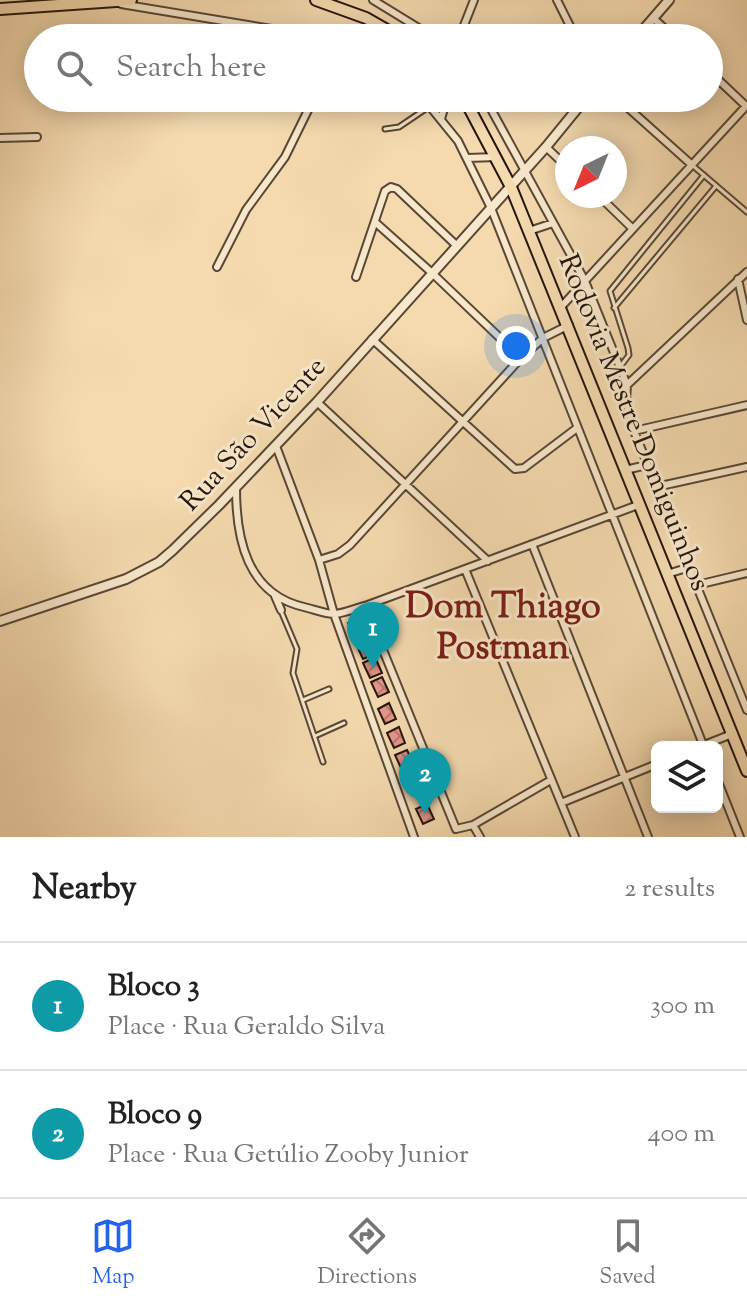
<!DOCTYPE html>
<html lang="en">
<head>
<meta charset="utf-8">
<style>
  body { margin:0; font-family:"Sorts Mill Goudy",serif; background:#f2f2f2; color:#222 }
  .controls { position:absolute; right:24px; bottom:24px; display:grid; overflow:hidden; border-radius:12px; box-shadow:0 4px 20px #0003 }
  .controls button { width:72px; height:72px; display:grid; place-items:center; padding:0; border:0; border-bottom:2px solid #e0e0e0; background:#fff; color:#222; font:40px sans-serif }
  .compass { position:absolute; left:555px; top:136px; width:72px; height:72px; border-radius:50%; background:#fff; box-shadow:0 4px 20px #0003; rotate:223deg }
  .you { position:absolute; left:516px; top:346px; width:28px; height:28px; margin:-20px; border:6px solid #fff; border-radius:50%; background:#1a73e8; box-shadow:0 0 0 12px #1a73e833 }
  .badge { display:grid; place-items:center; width:52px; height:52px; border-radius:50%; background:#2563eb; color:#fff; font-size:26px; font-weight:700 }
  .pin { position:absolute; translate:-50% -66px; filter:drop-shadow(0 2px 4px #0008) }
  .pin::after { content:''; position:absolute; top:42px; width:28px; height:24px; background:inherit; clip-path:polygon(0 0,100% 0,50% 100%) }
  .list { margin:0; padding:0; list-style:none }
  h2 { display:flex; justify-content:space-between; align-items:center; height:104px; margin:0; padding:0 32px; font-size:34px }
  h2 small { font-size:26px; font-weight:400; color:#767676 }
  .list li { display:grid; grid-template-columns:52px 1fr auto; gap:24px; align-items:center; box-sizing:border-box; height:128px; padding:0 32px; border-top:2px solid #e0e0e0 }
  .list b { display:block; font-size:30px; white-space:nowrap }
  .list p { margin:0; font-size:26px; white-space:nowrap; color:#767676 }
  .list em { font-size:26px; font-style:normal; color:#767676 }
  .icon { flex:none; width:44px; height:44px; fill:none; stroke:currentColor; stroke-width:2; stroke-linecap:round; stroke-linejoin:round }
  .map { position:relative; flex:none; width:747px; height:837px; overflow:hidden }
  .search { position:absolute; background:#fff; box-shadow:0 4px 20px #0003; left:24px; right:24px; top:24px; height:88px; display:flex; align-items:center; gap:20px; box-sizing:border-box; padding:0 28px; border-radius:44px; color:#767676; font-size:30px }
  .sheet { height:360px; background:#fff }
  nav { display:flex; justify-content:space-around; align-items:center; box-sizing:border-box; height:112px; border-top:2px solid #e0e0e0; background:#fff; font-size:22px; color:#767676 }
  nav a { display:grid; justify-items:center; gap:4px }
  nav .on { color:#2563eb }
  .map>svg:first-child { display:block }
  .building { fill:url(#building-cross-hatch); stroke:#25160c; stroke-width:2 }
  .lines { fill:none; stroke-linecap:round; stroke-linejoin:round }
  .service-casing { stroke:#594735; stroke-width:7 }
  .minor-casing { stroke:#594735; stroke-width:10 }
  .tertiary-casing { stroke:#594735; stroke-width:12 }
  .primary-casing { stroke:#25160c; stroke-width:14 }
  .service { stroke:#f8e7cb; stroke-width:3 }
  .minor { stroke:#f8e7cb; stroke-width:6 }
  .tertiary { stroke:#f8e7cb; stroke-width:8 }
  .primary { stroke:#f5daaf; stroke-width:10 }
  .labels { text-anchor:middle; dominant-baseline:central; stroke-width:6; stroke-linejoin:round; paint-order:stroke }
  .street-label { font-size:28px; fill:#25160c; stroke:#f8e7cb }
  .district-label { font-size:36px; font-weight:bold; fill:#7a1f14; stroke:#f8e7cb }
</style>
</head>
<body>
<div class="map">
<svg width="747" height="837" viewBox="0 0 747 837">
  <defs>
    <pattern id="building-cross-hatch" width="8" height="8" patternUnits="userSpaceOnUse" patternTransform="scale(2)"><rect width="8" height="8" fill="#e8958c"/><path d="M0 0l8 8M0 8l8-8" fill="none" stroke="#bc7971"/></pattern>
  </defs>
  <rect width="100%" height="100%" fill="#f5daaf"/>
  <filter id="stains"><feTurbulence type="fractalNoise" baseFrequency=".0025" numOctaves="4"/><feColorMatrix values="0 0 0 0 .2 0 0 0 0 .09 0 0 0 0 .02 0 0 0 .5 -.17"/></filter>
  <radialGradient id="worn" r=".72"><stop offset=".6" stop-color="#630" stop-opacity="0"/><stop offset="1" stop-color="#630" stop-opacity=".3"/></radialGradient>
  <path class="building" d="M360,618L366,633L355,638L348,623Z
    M367,639L374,654L363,659L356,644Z
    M375,657L382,673L370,678L363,663Z
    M382,677L389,692L378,697L371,682Z
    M389,703L396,719L385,724L378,709Z
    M399,727L405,743L394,748L387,733Z
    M407,750L414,765L402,770L395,755Z
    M415,774L422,789L411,794L404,779Z
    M427,804L434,819L423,824L416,809Z"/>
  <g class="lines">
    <defs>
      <path id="service" d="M385,129L399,127L430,106
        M692,165L747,212
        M614,308L716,186
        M620,367L629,355L628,348L610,291L704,175
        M281,611L297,649L293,673L323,762
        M303,700L329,689
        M315,736L344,723"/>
      <path id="minor" d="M373,0L435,38
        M557,0L576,38
        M121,4L326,38
        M653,18L675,38
        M459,38L474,0
        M709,71L746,106
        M423,98L458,141L491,208L704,747
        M485,98L585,281L627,385L626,402L634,431L747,710
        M617,98L692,165
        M441,119L447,98
        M0,138L37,137
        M546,147L567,167
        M467,158L497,157
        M599,196L633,229
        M375,222L431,272L521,358
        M529,231L553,223
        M217,267L246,210L285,157L314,98
        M356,277L385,191L391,187L397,189L456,245
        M738,279L747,320
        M561,307L747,105
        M372,339L515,469L524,468L577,428
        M627,385L747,272
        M317,402L488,561
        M634,431L747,405
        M276,446L319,560L334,614L414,837
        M625,470L647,465
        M656,487L747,467
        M236,488C236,539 247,594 304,607C313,609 325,614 335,614C345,613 356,608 365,606L638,505
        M532,544L648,837
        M319,560L338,554L350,545L521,358L543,338L569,325
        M465,569L575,837
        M667,574L690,567
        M697,585L747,573
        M275,596L281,610
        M365,606L456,829L473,825L551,780
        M699,747L732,734
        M717,779L740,837
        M561,803L657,764
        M473,825L480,837"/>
      <path id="tertiary" d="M636,38L669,0
        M0,621L126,579L159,562L173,550L219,505L317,402L546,147L586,98"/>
      <path id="primary" d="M316,0L366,18L401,38
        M0,9L131,0
        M464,98L511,187L747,771"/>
    </defs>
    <use href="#service" class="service-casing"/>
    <use href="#minor" class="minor-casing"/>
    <use href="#tertiary" class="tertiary-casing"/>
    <use href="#primary" class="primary-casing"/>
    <use href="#service" class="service"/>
    <use href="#minor" class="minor"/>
    <use href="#tertiary" class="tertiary"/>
    <use href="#primary" class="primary"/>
  </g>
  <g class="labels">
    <g class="street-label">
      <text transform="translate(633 423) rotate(68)">Rodovia Mestre Domiguinhos</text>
      <text transform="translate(254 435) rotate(-47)">Rua São Vicente</text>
    </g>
    <g class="district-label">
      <text x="503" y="608">Dom Thiago<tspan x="503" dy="41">Postman</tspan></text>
    </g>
  </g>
  <rect width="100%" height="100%" filter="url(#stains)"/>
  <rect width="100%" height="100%" fill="url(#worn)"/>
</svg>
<div class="controls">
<button><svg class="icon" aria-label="layers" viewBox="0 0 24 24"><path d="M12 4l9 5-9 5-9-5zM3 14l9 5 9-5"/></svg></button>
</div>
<svg class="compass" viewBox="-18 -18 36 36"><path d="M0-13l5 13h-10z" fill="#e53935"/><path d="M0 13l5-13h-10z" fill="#767676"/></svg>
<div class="you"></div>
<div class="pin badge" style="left:373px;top:668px;background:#0f9aa8">1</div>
<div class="pin badge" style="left:425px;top:814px;background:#0f9aa8">2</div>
<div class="search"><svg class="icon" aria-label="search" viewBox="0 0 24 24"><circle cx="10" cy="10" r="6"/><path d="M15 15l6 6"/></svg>Search here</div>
</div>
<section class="sheet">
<h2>Nearby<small>2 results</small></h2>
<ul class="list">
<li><span class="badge" style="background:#0f9aa8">1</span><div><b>Bloco 3</b><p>Place · Rua Geraldo Silva</p></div><em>300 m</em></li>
<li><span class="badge" style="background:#0f9aa8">2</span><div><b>Bloco 9</b><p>Place · Rua Getúlio Zooby Junior</p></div><em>400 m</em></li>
</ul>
</section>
<nav>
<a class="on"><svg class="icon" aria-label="map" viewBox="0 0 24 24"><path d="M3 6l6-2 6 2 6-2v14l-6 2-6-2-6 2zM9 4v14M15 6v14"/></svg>Map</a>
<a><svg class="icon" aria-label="directions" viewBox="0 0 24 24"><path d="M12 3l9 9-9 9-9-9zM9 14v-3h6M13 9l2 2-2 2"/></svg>Directions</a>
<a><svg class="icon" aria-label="saved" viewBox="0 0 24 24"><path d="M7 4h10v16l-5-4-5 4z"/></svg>Saved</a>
</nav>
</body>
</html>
